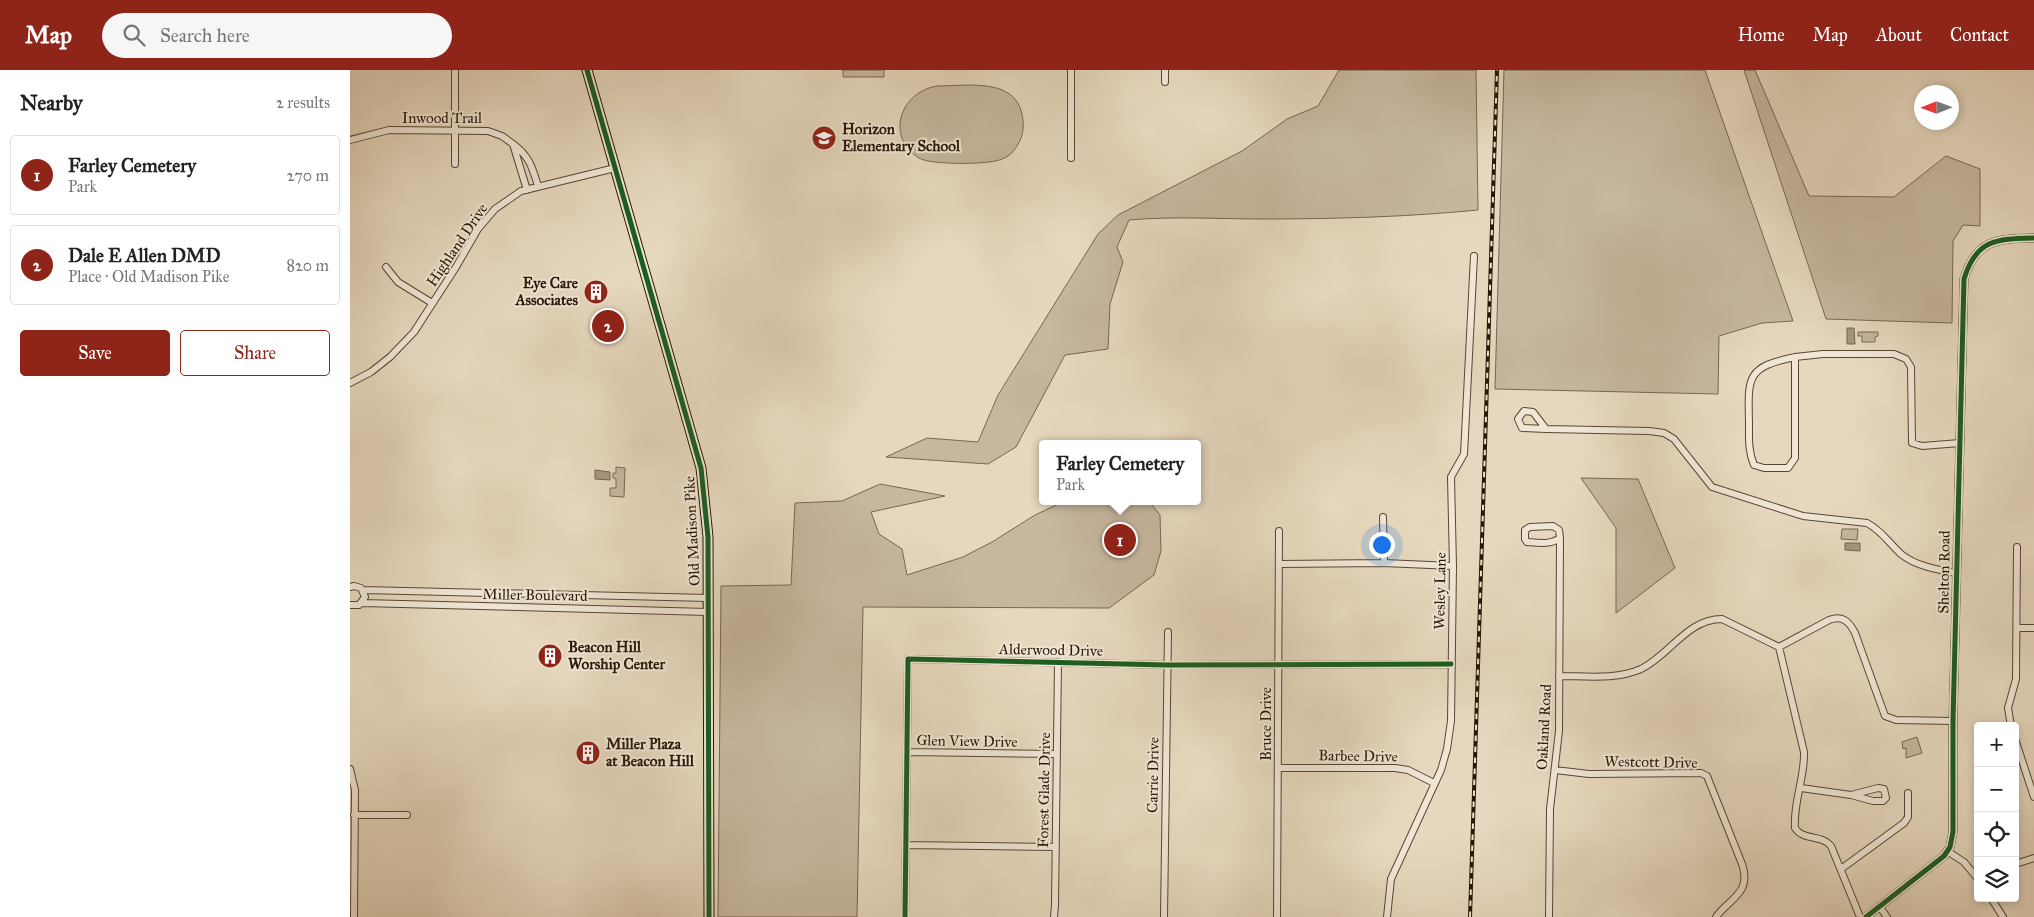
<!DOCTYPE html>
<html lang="en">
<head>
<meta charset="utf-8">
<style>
  body { margin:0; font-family:"IM FELL Great Primer",serif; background:#f6f6f6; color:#222 }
  .controls { position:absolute; right:15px; bottom:15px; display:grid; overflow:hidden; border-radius:5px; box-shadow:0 2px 8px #0003 }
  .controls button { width:45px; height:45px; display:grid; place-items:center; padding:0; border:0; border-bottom:1px solid #e0e0e0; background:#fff; color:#222; font:25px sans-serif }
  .compass { position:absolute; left:1564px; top:15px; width:45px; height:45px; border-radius:50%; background:#fff; box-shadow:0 2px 8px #0003; rotate:269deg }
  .you { position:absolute; left:1031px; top:474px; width:18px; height:18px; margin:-12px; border:4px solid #fff; border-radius:50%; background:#1a73e8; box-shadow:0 0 0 8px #1a73e833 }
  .badge { display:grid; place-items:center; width:32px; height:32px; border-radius:50%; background:#8f2418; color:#fff; font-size:16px; font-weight:700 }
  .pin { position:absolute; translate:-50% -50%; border:2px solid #fff; box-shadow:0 1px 5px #0006 }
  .popup { position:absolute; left:689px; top:370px; width:162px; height:65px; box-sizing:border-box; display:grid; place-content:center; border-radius:5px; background:#fff; filter:drop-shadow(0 1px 4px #0005); font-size:16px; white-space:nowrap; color:#767676 }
  .popup b { font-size:19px; color:#222 }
  .popup::after { content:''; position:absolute; left:50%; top:100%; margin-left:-10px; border:10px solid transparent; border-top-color:#fff }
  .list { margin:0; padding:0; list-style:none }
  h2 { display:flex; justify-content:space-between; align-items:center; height:65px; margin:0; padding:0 20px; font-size:21px }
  h2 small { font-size:16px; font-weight:400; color:#767676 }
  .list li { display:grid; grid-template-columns:32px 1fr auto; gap:15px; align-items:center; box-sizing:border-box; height:80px; margin:0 10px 10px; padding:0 10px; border:1px solid #e0e0e0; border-radius:5px }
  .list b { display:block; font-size:19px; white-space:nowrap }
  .list p { margin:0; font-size:16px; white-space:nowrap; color:#767676 }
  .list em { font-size:16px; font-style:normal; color:#767676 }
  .actions { display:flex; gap:10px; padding:15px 20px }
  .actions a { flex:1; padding:11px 0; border:1px solid #8f2418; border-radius:5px; text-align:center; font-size:18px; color:#8f2418 }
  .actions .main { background:#8f2418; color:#fff }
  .icon { flex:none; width:28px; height:28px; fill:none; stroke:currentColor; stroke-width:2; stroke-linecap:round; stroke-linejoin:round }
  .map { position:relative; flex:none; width:1684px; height:847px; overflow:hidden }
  header { display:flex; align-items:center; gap:30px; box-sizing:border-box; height:70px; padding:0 25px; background:#8f2418; color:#fff }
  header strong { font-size:24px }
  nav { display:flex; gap:28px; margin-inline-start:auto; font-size:18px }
  .search { width:350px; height:45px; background:#f6f6f6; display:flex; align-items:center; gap:12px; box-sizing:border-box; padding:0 18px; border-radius:28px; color:#767676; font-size:19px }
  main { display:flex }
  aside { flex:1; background:#fff }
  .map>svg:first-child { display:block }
  .green { fill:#c6b79f; stroke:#786652 }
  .water { fill:#a6967f; stroke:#74634e }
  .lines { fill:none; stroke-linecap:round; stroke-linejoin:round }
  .minor-casing { stroke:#584633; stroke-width:8 }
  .tertiary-casing { stroke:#584633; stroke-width:9 }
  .secondary-casing { stroke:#291605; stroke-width:11 }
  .minor { stroke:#efe6d5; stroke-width:6 }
  .tertiary { stroke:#efe6d5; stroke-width:8 }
  .secondary { stroke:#efe6d5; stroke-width:9 }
  .rail-casing { stroke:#291605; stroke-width:4 }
  .rail { stroke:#efe6d5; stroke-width:2; stroke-dasharray:5.5; stroke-linecap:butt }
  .cycleway-casing { stroke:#efe6d5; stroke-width:8 }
  .cycleway { stroke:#1b5e20; stroke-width:5 }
  .labels { text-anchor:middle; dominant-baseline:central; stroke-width:4; stroke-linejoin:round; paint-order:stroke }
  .street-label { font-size:15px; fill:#291605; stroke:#efe6d5 }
  .poi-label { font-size:15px; font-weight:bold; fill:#291605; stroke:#efe6d5; text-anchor:start }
</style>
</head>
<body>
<header>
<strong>Map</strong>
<div class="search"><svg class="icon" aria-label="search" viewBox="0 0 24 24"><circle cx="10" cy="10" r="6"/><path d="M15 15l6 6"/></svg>Search here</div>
<nav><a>Home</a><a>Map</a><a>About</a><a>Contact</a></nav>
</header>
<main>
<aside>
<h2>Nearby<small>2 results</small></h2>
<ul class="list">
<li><span class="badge">1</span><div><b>Farley Cemetery</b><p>Park</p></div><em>270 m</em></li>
<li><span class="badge">2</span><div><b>Dale E Allen DMD</b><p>Place · Old Madison Pike</p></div><em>820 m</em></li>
</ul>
<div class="actions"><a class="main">Save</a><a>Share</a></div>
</aside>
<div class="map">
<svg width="1684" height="847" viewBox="0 0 1684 847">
  <rect width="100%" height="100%" fill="#e6d8be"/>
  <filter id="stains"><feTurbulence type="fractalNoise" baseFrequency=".004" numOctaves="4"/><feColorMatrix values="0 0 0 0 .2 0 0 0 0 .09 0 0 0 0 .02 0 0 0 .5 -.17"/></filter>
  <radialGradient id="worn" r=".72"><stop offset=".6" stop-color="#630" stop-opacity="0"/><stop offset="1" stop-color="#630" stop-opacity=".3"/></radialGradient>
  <path class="green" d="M493,0H534V7H493Z
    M989,0H1126L1128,140C1056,147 985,149 912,149C868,149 824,146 779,150L767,177L773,192L760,234L758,279L715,285L666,377L638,394L536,387L577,368L628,372L648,325L748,164L768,145L892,81L937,49L968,36Z
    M1154,0H1355L1443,251L1412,253L1369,266L1368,324L1145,319Z
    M1394,0H1405L1459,126L1544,127L1596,86L1630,99V156L1613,155L1603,171L1602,253L1476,249Z
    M587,16C616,16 664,7 672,44C674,54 674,65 668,74C665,80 659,87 652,89C640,95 580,95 569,88C535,67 550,22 587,16Z
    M1508,262H1528V266L1525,267V272H1512V266H1508Z
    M266,397L275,398L274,427L260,426V418H266V409L263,408V403H266Z
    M1231,408L1288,409L1325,498L1266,543V458Z
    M530,414L595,426L521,442L529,464L552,479L557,505L613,487L642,472L685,445L715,431H799L810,445L811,481L804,505L759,538L513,537L507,847H368L371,516L441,515L445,433L492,431Z
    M1492,459H1508L1507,470L1491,469Z
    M1567,667L1572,683L1556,688V678L1553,679L1552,672Z"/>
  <path class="water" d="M1497,258H1504L1505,274H1497Z
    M245,400L260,402V410L245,409Z
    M1495,473H1510V481L1495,480Z"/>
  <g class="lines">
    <defs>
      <path id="minor" d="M815,12V0
        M0,70L39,60L138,61L152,66L163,74L177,120
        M163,74C180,87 182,97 188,116
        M721,88V0
        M105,94V0
        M36,197L48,212L82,233
        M1445,287V388L1438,398H1414L1404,395C1398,381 1399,368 1399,353C1398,307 1396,297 1445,287Z
        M1445,287L1473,284H1544L1556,289L1561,297L1562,373L1572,376L1610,373
        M0,313L21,302L40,287L64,262L106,197L128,159L145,139L171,121L265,98
        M1174,341L1183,342L1196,359L1172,358L1168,349Z
        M1196,359L1299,361L1314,363L1324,369L1362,417L1453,446L1517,453C1531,460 1539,473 1551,484C1565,496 1589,500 1606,503
        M1033,447L1034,493
        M1203,456L1209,460L1210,468C1200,475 1189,473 1177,472L1175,469V460L1180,457Z
        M929,494L1034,493L1103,496
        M0,517L4,516L11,518L15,527L9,535H0
        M13,520L358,528
        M12,533L358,542
        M1667,558H1684
        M1429,577L1454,682C1455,707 1443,732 1445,758C1453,771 1471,764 1481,776L1510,847
        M1429,577L1479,550C1492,545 1499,551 1505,563L1535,646L1546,650L1603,651
        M1209,606C1236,606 1266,610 1291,599C1320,585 1337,549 1372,549L1429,577
        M1661,656L1658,638L1666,609L1667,477
        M1665,669L1684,727
        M557,682L707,684
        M928,698H1045L1058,700L1084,713
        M0,699L5,720L4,847
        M1205,700L1239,704L1351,703L1357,706L1392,794C1402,823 1380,828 1366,847
        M1451,718L1501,725
        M1528,718L1534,719L1536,728L1533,731H1523L1501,725Z
        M4,745H57
        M556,775L706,777
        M1597,781L1614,792L1628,809
        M1665,794L1684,788
        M1491,799L1554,753L1558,747V723
        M1641,828L1653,847
        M1529,836L1537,847
        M555,847L558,589L817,595L1101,594
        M704,847L705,835L708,592
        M814,847L818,562
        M927,847L929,461
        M1037,847L1041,809L1091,700L1097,679L1101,651L1103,496L1101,407L1114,384L1124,186
        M1199,847L1200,739L1209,661L1210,468"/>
      <path id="tertiary" d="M1516,847L1594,786L1600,777L1603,762V651L1614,209C1626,169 1647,169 1684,168"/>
      <path id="secondary" d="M237,0L351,398L358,467L359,847"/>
    </defs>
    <use href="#minor" class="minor-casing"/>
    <use href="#tertiary" class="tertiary-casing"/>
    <use href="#secondary" class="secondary-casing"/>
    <use href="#minor" class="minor"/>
    <use href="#tertiary" class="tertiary"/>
    <use href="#secondary" class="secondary"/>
    <defs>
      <path id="rail" d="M1120,847L1147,0"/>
    </defs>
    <use href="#rail" class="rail-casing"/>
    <use href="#rail" class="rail"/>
    <defs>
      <path id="cycleway" d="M237,0L351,398L358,467L359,847
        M555,847L558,589L817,595L1101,594
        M1516,847L1594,786L1600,777L1603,762V651L1614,209C1626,169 1647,169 1684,168"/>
    </defs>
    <use href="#cycleway" class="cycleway-casing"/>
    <use href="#cycleway" class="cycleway"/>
  </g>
  <defs>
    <symbol id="school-disc" viewBox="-11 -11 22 22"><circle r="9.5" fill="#8f2418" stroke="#efe6d5"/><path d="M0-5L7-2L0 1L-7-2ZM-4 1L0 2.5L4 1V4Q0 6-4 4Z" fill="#fff"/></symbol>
    <symbol id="building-disc" viewBox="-11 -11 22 22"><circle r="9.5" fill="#8f2418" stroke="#efe6d5"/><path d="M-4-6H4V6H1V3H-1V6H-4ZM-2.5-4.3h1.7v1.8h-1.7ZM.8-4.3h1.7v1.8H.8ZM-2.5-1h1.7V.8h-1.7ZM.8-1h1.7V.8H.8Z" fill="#fff"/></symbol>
  </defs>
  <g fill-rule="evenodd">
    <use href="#school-disc" x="460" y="54" width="28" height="28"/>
    <use href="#building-disc" x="232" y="208" width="28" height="28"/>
    <use href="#building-disc" x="186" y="572" width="28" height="28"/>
    <use href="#building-disc" x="224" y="669" width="28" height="28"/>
  </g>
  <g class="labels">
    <g class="street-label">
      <text x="92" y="48">Inwood Trail</text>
      <text transform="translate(107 175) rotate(-56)">Highland Drive</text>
      <text transform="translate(342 461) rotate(-93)">Old Madison Pike</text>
      <text transform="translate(1594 502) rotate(-89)">Shelton Road</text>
      <text transform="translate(1090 521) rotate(-89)">Wesley Lane</text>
      <text transform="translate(185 525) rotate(1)">Miller Boulevard</text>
      <text transform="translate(701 580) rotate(1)">Alderwood Drive</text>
      <text transform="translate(916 654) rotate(-90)">Bruce Drive</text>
      <text transform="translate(1194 657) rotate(-87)">Oakland Road</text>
      <text transform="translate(617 671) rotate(1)">Glen View Drive</text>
      <text transform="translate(1008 686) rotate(1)">Barbee Drive</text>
      <text transform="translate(1301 692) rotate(1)">Westcott Drive</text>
      <text transform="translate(803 705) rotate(-89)">Carrie Drive</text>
      <text transform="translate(694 720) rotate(-89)">Forest Glade Drive</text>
    </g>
    <g class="poi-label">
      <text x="492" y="59">Horizon<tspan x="492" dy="17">Elementary School</tspan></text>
      <text x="228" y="213" text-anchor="end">Eye Care<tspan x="228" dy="17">Associates</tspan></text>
      <text x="218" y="577">Beacon Hill<tspan x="218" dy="17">Worship Center</tspan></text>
      <text x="256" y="674">Miller Plaza<tspan x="256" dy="17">at Beacon Hill</tspan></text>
    </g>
  </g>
  <rect width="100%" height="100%" filter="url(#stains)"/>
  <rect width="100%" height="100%" fill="url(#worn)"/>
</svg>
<div class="controls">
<button>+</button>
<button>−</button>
<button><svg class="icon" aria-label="locate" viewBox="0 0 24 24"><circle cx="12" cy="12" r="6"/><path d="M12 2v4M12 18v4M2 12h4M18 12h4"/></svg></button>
<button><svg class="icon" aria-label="layers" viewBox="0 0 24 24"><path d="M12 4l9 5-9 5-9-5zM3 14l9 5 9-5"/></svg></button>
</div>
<svg class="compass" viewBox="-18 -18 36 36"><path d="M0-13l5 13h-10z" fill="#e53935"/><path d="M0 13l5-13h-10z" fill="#767676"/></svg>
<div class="you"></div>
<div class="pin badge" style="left:770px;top:470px">1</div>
<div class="popup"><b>Farley Cemetery</b>Park</div>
<div class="pin badge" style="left:258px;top:256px">2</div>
</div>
</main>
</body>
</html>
